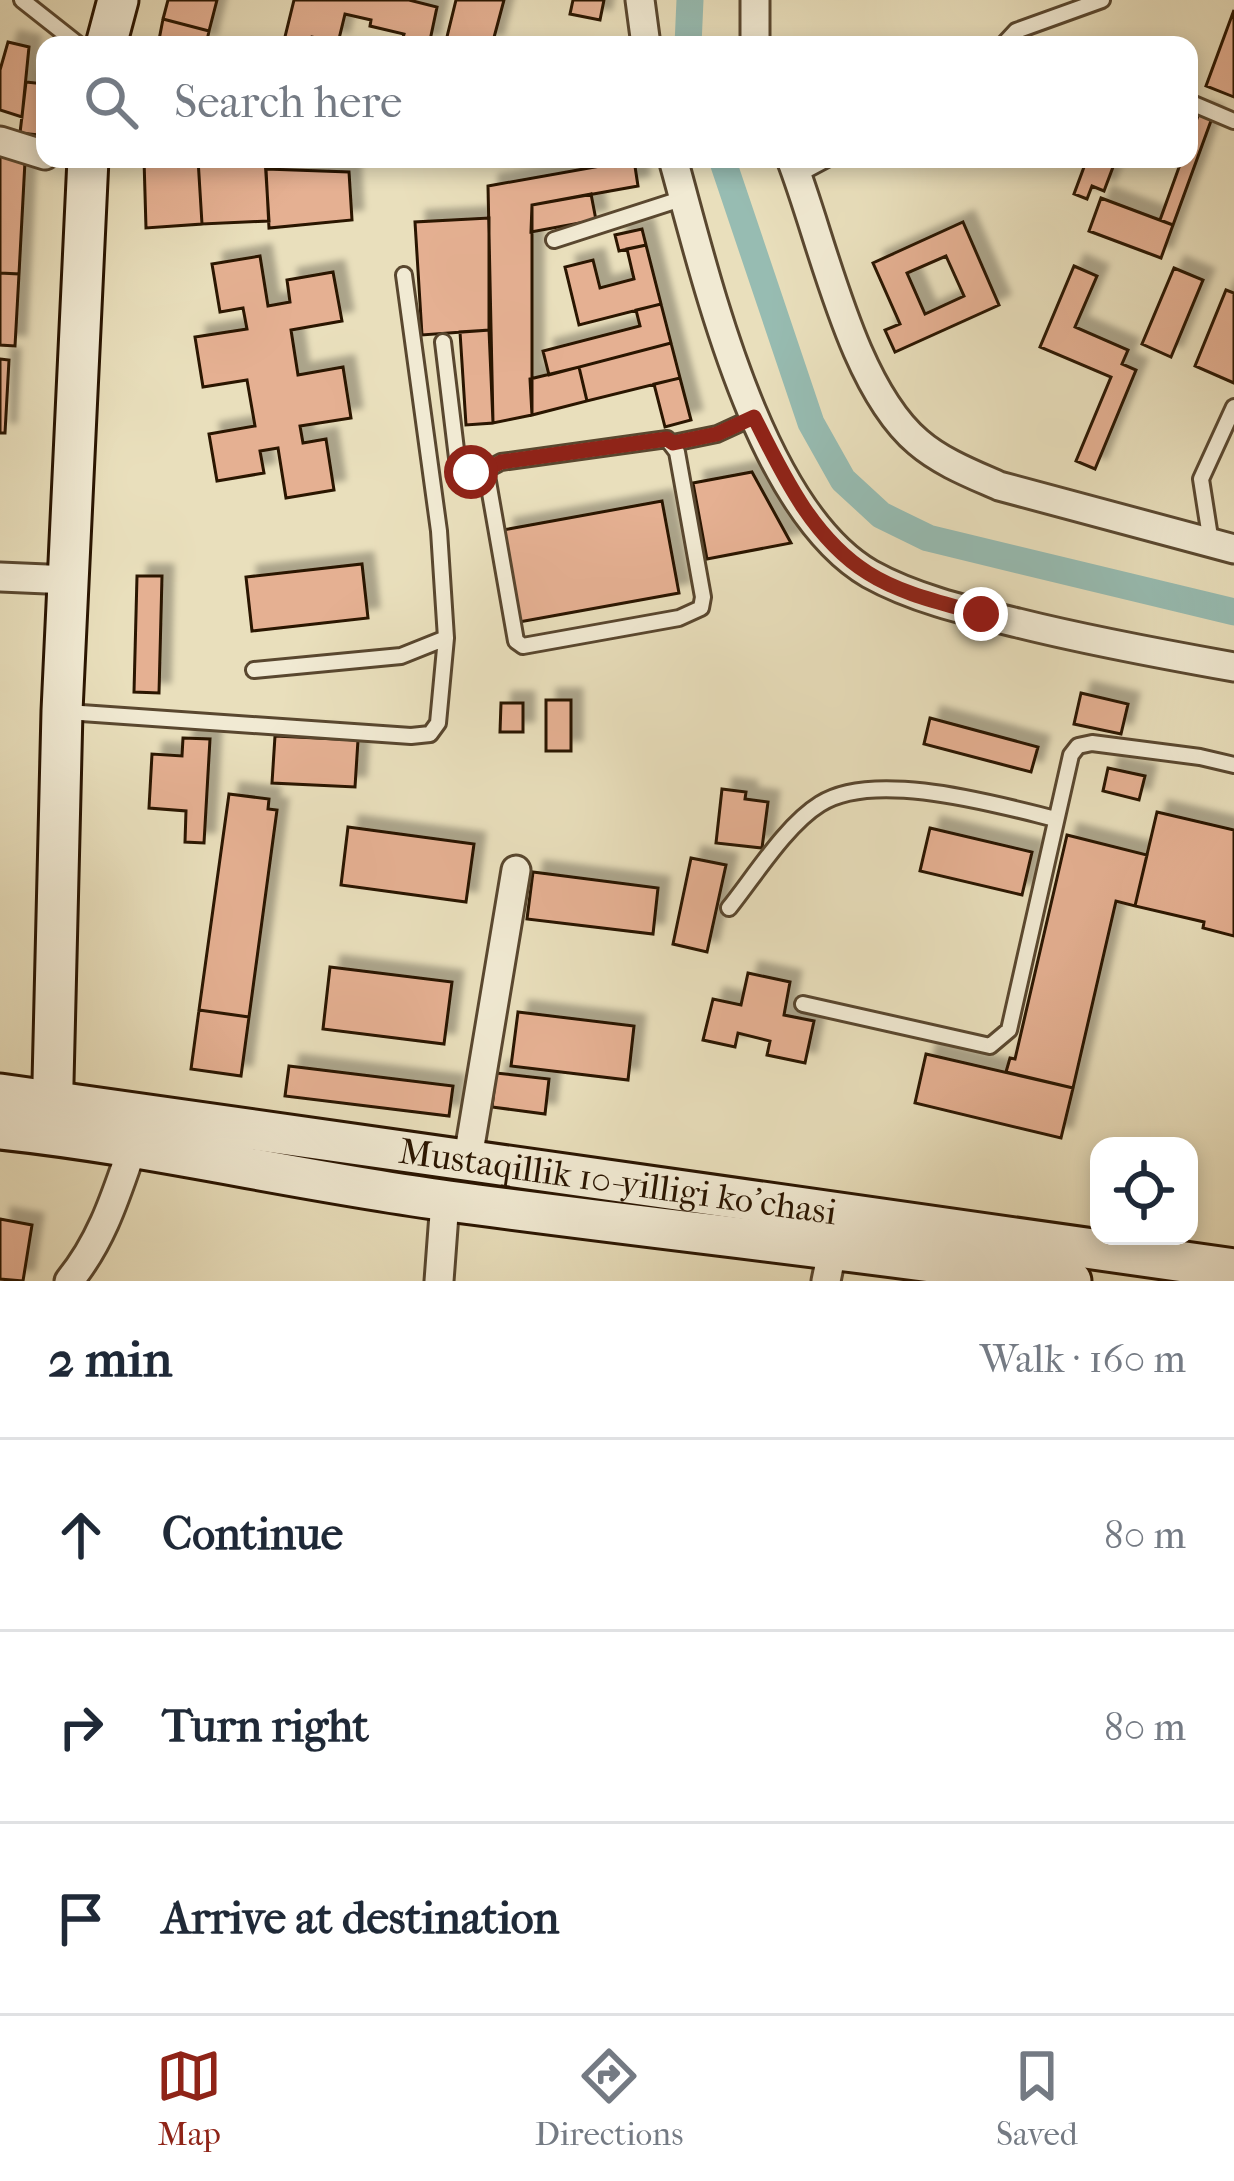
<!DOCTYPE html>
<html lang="en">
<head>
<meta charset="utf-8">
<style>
  body { margin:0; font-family:"IM FELL French Canon",serif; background:#f6f6f7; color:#1f2937 }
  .controls { position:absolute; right:36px; bottom:36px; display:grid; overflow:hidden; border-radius:24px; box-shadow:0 6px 18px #0003 }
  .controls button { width:108px; height:108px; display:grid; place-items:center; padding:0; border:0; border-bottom:3px solid #e0e1e3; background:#fff; color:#1f2937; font:60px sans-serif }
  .stop { position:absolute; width:36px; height:36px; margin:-27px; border:9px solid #8f2418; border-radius:50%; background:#fff }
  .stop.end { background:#8f2418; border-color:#fff; box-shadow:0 3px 12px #0008 }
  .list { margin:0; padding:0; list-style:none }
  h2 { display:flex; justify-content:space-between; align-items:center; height:156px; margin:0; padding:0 48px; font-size:51px }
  h2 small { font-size:39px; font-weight:400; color:#747a83 }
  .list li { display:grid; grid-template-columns:78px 1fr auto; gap:36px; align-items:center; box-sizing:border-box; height:192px; padding:0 48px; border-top:3px solid #e0e1e3 }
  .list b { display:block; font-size:45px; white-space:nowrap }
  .list em { font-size:39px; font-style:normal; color:#747a83 }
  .icon { flex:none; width:66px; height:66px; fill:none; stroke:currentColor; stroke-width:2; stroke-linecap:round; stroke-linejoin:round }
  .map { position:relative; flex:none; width:1234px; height:1281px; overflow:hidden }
  .search { position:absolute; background:#fff; box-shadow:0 6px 18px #0003; left:36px; right:36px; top:36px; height:132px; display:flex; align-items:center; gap:30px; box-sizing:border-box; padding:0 42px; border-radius:24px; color:#747a83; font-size:45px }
  .sheet { height:732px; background:#fff }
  nav { display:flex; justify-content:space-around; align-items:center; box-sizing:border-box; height:168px; border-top:3px solid #e0e1e3; background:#fff; font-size:33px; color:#747a83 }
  nav a { display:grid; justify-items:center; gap:6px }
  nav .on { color:#8f2418 }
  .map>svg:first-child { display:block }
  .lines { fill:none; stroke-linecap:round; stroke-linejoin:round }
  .canal { stroke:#97bcb2; stroke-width:27 }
  .building { fill:#e5b092; stroke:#291400; stroke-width:3; fill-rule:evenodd; filter:url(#shadow) }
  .lane-casing { stroke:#59472f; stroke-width:20 }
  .street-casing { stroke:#59472f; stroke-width:33 }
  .secondary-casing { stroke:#291400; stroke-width:45 }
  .lane { stroke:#f1ead3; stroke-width:14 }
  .street { stroke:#f1ead3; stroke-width:27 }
  .secondary { stroke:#f1ead3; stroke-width:39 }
  .route { stroke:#8f2418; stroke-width:15 }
  .labels { text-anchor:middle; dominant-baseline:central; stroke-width:9; stroke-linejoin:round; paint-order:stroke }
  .street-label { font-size:36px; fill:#291400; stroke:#f1ead3 }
</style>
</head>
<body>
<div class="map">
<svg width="1234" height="1281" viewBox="0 0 1234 1281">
  <defs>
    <filter id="shadow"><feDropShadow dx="11" dy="-11" stdDeviation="3" flood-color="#0004"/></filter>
  </defs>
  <rect width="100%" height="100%" fill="#e9dfbc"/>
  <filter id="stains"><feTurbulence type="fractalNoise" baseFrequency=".00167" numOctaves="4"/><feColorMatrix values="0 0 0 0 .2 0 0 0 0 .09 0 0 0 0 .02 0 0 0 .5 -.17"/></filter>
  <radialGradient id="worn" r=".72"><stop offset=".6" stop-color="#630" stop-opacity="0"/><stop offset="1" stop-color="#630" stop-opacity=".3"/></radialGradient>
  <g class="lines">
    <path class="canal" d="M688,45L690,0
      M722,159L811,423L843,480L881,515L928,538L1234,612"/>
  </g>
  <path class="building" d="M168,0H217L209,31L163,19Z
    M294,0H409L437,7L429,45H401L404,34L370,26L371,20L345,14L338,43L312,37L310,45H283Z
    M456,0H504L492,45H445Z
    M573,0H604L600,20L570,14Z
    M1234,10V97L1206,86Z
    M163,19L209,31L206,45H158Z
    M8,42L29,47L22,117L0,110V70Z
    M26,82L45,84L39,135L20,133Z
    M1199,113L1212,118L1173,225L1160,220L1182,159H1189V141Z
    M0,154L25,161L19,274L0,273Z
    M144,159H198L202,224L146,228Z
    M198,159H265L269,221L202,224Z
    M1087,159H1116L1104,191L1092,186L1087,199L1074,194Z
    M634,160L638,186L532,205V415L493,423L488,186Z
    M266,169L349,172L352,220L269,228Z
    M591,194L596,220L531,232L532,205Z
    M1101,198L1173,225L1161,258L1089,231Z
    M489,218V330L422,335L415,222Z
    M963,222L999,305L895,352L885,330L900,324L873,263ZM946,256L964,296L925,314L907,273Z
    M642,229L646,245L619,251L615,235Z
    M646,245L661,304L579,325L565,267L593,260L600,288L634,279L627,249Z
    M260,256L268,306L290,302L287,280L333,272L342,321L291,330L298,375L343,367L351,418L300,426L303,443L326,439L334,490L286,498L278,448L260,451L264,473L217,481L209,434L255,426L247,380L203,387L195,337L247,329L243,308L220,312L212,264Z
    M1074,266L1097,276L1075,327L1128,350L1122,364L1136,370L1095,469L1076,461L1111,377L1040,347Z
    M1174,268L1203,280L1171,357L1142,344Z
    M0,273L19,274L15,346L0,345Z
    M1226,290L1234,293V383L1195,366Z
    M661,304L671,343L549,375L543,351L640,326L636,310Z
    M489,330L493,423L466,425L460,332Z
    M671,343L680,378L587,401L579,367Z
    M0,359L9,360L5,433H0Z
    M579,367L587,401L532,415L530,379Z
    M680,378L691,420L665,427L654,384Z
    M752,472L791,543L707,559L693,483Z
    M662,501L679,593L519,622L503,530Z
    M362,564L368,618L252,631L246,577Z
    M137,576H162L159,693L134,692Z
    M1081,693L1128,704L1121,734L1074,724Z
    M546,700H571V751H546Z
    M501,703H523V732H500Z
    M930,718L1038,747L1031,772L924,744Z
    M275,736L358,740L355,787L272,783Z
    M183,738L210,739L204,843L185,842L186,811L149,808L152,754L182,756Z
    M1108,768L1145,776L1139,800L1103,791Z
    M722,789L746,792L745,799L768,802L762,848L716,843Z
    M229,794L269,799L268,809L277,810L249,1017L199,1010Z
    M1157,812L1234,830V936L1203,928L1204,922L1135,906Z
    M348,827L474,844L466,902L341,885Z
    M930,828L1032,852L1022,895L920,871Z
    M1067,835L1147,855L1135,906L1116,901L1073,1088L1006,1072L1010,1058L1015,1059Z
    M691,858L726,865L707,952L673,944Z
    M533,872L658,888L653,934L527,919Z
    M330,967L452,982L444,1044L323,1029Z
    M748,973L790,982L784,1015L814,1021L805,1063L767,1055L770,1041L738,1033L735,1047L703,1040L713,999L741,1005Z
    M199,1010L249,1017L241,1076L191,1069Z
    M518,1012L634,1026L628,1080L511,1066Z
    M926,1054L1073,1088L1061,1138L915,1103Z
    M289,1066L453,1086L449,1116L285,1096Z
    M496,1073L549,1079L545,1114L492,1107Z
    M0,1219L32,1225L23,1281L0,1279Z"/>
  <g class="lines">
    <defs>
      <path id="lane" d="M22,0L79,45
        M1003,45L1016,31L1102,0
        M1189,102L1234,121
        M797,175L827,159
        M554,240L684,198
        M443,342L457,458C464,472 471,472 486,470
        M667,439L677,452L703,597L701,608L679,618L523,646L516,641L486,470L501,462Z
        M673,443L717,434L754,417
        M1211,543L1201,479L1234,407
        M254,670L401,656L446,638
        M67,712L411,736L430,734L438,723L446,638L439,531L404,275
        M729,908C754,877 786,825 820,804C874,769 998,805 1056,819
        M803,1004L990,1046L1009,1030L1071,755L1078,746L1092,743L1200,757L1234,765"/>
      <path id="street" d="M640,0L646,45
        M755,0V45
        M0,141L45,155
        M673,159C706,277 758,509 870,574C915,599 968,611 1018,623C1090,641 1161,654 1234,667
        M791,159C823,241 851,385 918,442C941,462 972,474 999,486L1234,549
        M0,577L70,580
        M468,1158L516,870
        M69,1281C102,1241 116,1195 133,1146
        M439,1281L445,1201
        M826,1281L836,1232"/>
      <g id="secondary">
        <path d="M106,45L118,0"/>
        <path id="s1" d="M0,1094L1234,1269"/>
        <path d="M52,1123L62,711L88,159"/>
        <path d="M0,1129C151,1145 298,1181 449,1201C656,1229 864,1251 1071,1281"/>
      </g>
    </defs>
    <use href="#lane" class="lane-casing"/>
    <use href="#street" class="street-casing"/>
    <use href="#secondary" class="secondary-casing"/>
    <use href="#lane" class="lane"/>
    <use href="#street" class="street"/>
    <use href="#secondary" class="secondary"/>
  </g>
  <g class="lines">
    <path class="route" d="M471,472L486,470L501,462L667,439L673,443L717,434L754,417C782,473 812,538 868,573C901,594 943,603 981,614"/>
  </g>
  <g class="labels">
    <g class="street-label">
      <text stroke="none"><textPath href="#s1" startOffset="624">Mustaqillik 10-yilligi ko'chasi</textPath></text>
    </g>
  </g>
  <rect width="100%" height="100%" filter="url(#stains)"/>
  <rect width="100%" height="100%" fill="url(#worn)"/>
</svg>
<div class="controls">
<button><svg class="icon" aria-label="locate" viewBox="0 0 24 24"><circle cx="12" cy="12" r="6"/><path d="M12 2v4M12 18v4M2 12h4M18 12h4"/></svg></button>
</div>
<div class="stop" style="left:471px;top:472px"></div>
<div class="stop end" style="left:981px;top:614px"></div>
<div class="search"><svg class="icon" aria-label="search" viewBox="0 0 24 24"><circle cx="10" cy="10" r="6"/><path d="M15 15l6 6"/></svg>Search here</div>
</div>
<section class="sheet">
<h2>2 min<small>Walk · 160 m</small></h2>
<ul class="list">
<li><svg class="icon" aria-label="ahead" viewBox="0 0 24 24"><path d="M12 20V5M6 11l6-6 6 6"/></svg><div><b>Continue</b></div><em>80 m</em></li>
<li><svg class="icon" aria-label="right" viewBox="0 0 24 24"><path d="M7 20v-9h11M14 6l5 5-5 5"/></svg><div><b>Turn right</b></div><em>80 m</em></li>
<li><svg class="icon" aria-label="arrive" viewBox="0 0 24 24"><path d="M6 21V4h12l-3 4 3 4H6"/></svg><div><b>Arrive at destination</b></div></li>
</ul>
</section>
<nav>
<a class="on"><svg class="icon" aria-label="map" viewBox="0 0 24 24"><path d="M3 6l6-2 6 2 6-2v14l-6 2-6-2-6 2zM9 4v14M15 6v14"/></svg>Map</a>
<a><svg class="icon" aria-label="directions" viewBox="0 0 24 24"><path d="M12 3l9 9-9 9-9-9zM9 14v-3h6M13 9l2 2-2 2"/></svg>Directions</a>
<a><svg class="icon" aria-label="saved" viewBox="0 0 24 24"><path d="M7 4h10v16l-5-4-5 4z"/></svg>Saved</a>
</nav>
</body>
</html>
